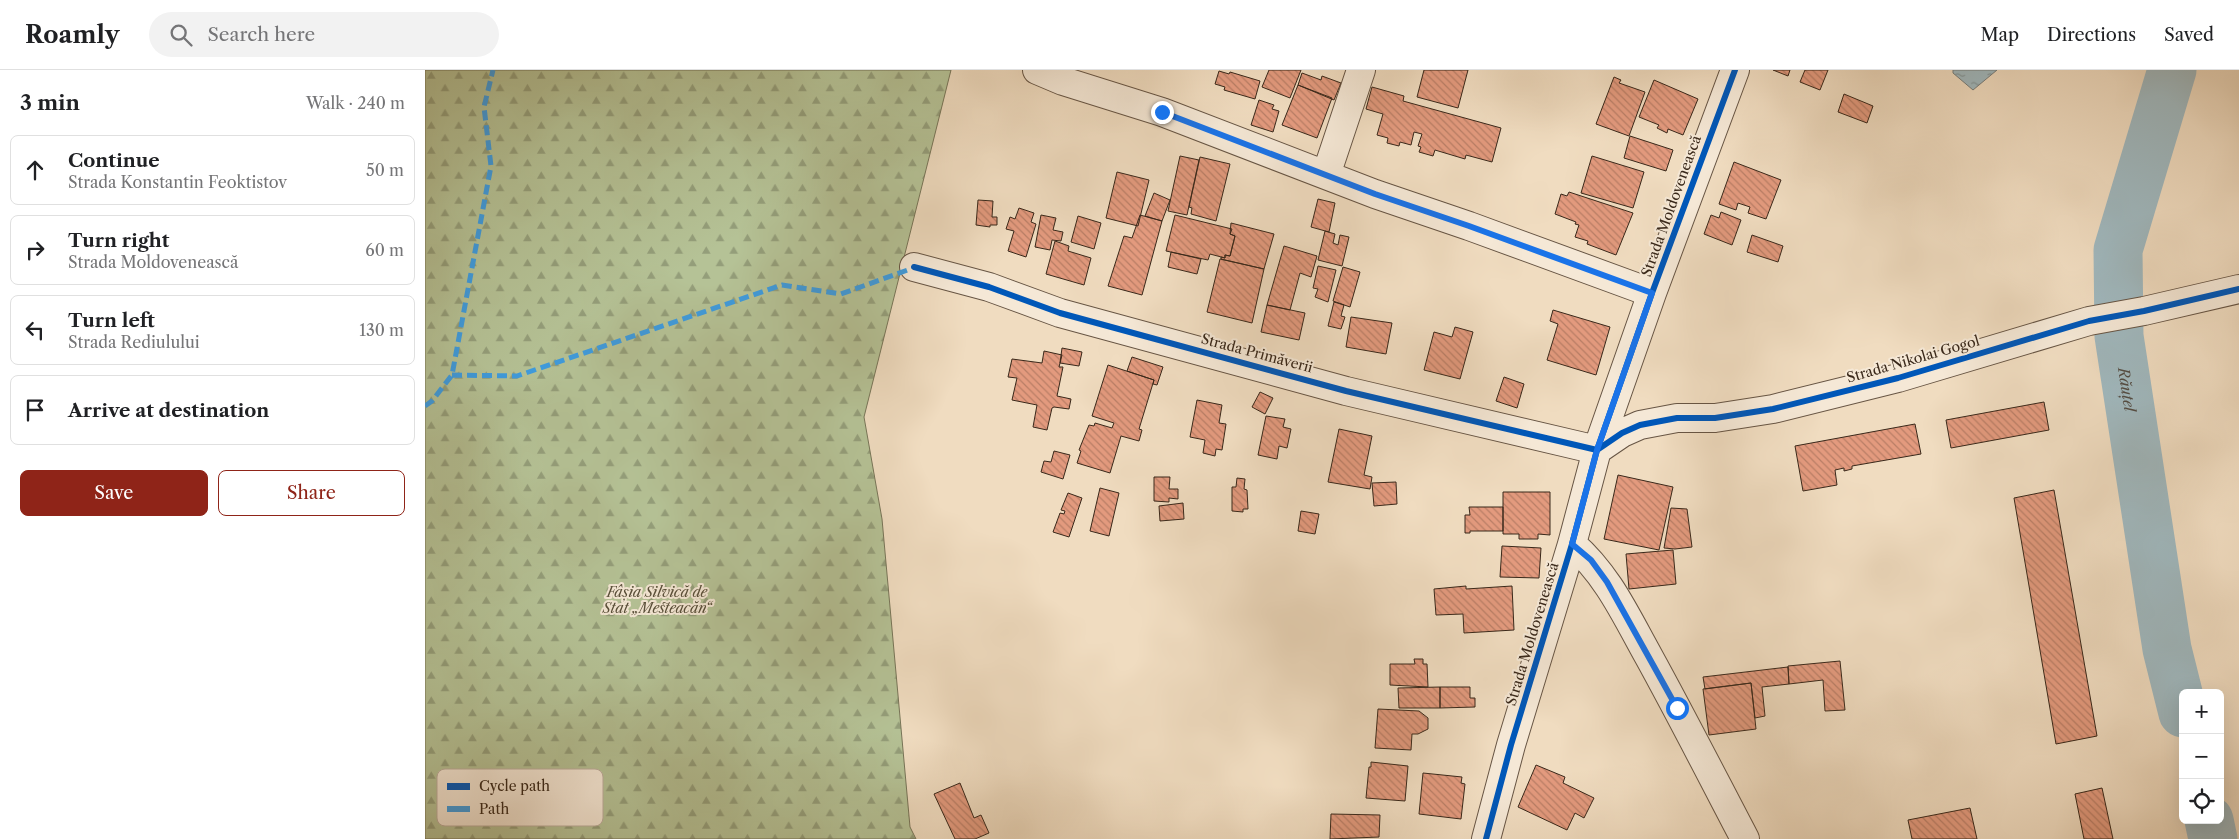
<!DOCTYPE html>
<html lang="en">
<head>
<meta charset="utf-8">
<style>
  body { margin:0; font-family:"Libre Caslon Text",serif; background:#f2f2f2; color:#202124 }
  .controls { position:absolute; right:15px; bottom:15px; display:grid; overflow:hidden; border-radius:8px; box-shadow:0 5px 20px #0002 }
  .controls button { width:45px; height:45px; display:grid; place-items:center; padding:0; border:0; border-bottom:1px solid #e0e0e0; background:#fff; color:#202124; font:25px sans-serif }
  .stop { position:absolute; width:15px; height:15px; margin:-11px; border:4px solid #1a73e8; border-radius:50%; background:#fff }
  .stop.end { background:#1a73e8; border-color:#fff; box-shadow:0 1px 5px #0008 }
  .list { margin:0; padding:0; list-style:none }
  h2 { display:flex; justify-content:space-between; align-items:center; height:65px; margin:0; padding:0 20px; font-size:21px }
  h2 small { font-size:16px; font-weight:400; color:#757577 }
  .list li { display:grid; grid-template-columns:32px 1fr auto; gap:15px; align-items:center; box-sizing:border-box; height:70px; margin:0 10px 10px; padding:0 10px; border:1px solid #e0e0e0; border-radius:8px }
  .list b { display:block; font-size:19px; white-space:nowrap }
  .list p { margin:0; font-size:16px; white-space:nowrap; color:#757577 }
  .list em { font-size:16px; font-style:normal; color:#757577 }
  .actions { display:flex; gap:10px; padding:15px 20px }
  .actions a { flex:1; padding:11px 0; border:1px solid #8f2418; border-radius:8px; text-align:center; font-size:18px; color:#8f2418 }
  .actions .main { background:#8f2418; color:#fff }
  .icon { flex:none; width:28px; height:28px; fill:none; stroke:currentColor; stroke-width:2; stroke-linecap:round; stroke-linejoin:round }
  .map { position:relative; flex:none; width:1814px; height:769px; overflow:hidden }
  header { display:flex; align-items:center; gap:30px; box-sizing:border-box; height:70px; padding:0 25px; background:#fff; border-bottom:1px solid #e0e0e0 }
  header strong { font-size:24px }
  nav { display:flex; gap:28px; margin-inline-start:auto; font-size:18px }
  .search { width:350px; height:45px; background:#f2f2f2; display:flex; align-items:center; gap:12px; box-sizing:border-box; padding:0 18px; border-radius:28px; color:#757577; font-size:19px }
  main { display:flex }
  aside { flex:1; background:#fff }
  .map>svg:first-child { display:block }
  .forest { fill:url(#forest-firs); stroke:#777558 }
  .water { fill:url(#water-ripples); stroke:#777e7c }
  .lines { fill:none; stroke-linecap:round; stroke-linejoin:round }
  .river { stroke:#a0b8be; stroke-width:49 }
  .building { fill:url(#building-back-hatch); stroke:#39281a }
  .minor-casing { stroke:#675544; stroke-width:30 }
  .minor { stroke:#f5e8d6; stroke-width:28 }
  .quiet { stroke:#3e9cdf; stroke-width:5; stroke-dasharray:10 5; stroke-linecap:butt }
  .cycleway-casing { stroke:#f5e8d6; stroke-width:9 }
  .cycleway { stroke:#0057b8; stroke-width:6 }
  .route { stroke:#1a73e8; stroke-width:6 }
  .labels { text-anchor:middle; dominant-baseline:central; stroke-width:4; stroke-linejoin:round; paint-order:stroke }
  .street-label { font-size:14px; fill:#39281a; stroke:#f5e8d6 }
  .park-label { font-size:14px; font-style:italic; fill:#584e39; stroke:#f5e8d6 }
  .water-label { font-size:15px; font-style:italic; fill:#534c43; stroke:#f5e8d6 }
  .key { fill:#f5e8d6; stroke:#bdae9e; stroke-width:1 }
  .key-label { font-size:14px; fill:#39281a }
</style>
</head>
<body>
<header>
<strong>Roamly</strong>
<div class="search"><svg class="icon" aria-label="search" viewBox="0 0 24 24"><circle cx="10" cy="10" r="6"/><path d="M15 15l6 6"/></svg>Search here</div>
<nav><a>Map</a><a>Directions</a><a>Saved</a></nav>
</header>
<main>
<aside>
<h2>3 min<small>Walk · 240 m</small></h2>
<ul class="list">
<li><svg class="icon" aria-label="ahead" viewBox="0 0 24 24"><path d="M12 20V5M6 11l6-6 6 6"/></svg><div><b>Continue</b><p>Strada Konstantin Feoktistov</p></div><em>50 m</em></li>
<li><svg class="icon" aria-label="right" viewBox="0 0 24 24"><path d="M7 20v-9h11M14 6l5 5-5 5"/></svg><div><b>Turn right</b><p>Strada Moldovenească</p></div><em>60 m</em></li>
<li><svg class="icon" aria-label="left" viewBox="0 0 24 24"><path d="M17 20v-9H6M10 6l-5 5 5 5"/></svg><div><b>Turn left</b><p>Strada Rediulului</p></div><em>130 m</em></li>
<li><svg class="icon" aria-label="arrive" viewBox="0 0 24 24"><path d="M6 21V4h12l-3 4 3 4H6"/></svg><div><b>Arrive at destination</b></div></li>
</ul>
<div class="actions"><a class="main">Save</a><a>Share</a></div>
</aside>
<div class="map">
<svg width="1814" height="769" viewBox="0 0 1814 769">
  <defs>
    <pattern id="forest-firs" width="22" height="20" patternUnits="userSpaceOnUse" patternTransform="scale(1.25)"><rect width="22" height="20" fill="#b5c296"/><path d="M5 1l3.5 6h-7zM16 11l3.5 6h-7z" fill="#949e7a"/></pattern>
    <pattern id="water-ripples" width="26" height="14" patternUnits="userSpaceOnUse" patternTransform="scale(1.25)"><rect width="26" height="14" fill="#a0b8be"/><path d="M2 4q2-2 4 0t4 0M15 11q2-2 4 0t4 0" fill="none" stroke="#83969a"/></pattern>
    <pattern id="building-back-hatch" width="6" height="6" patternUnits="userSpaceOnUse" patternTransform="scale(1.25)"><rect width="6" height="6" fill="#e39a7e"/><path d="M-1 5l2 2M0 0l6 6M5-1l2 2" fill="none" stroke="#b97e66"/></pattern>
  </defs>
  <rect width="100%" height="100%" fill="#f0dcc0"/>
  <filter id="stains"><feTurbulence type="fractalNoise" baseFrequency=".004" numOctaves="4"/><feColorMatrix values="0 0 0 0 .2 0 0 0 0 .09 0 0 0 0 .02 0 0 0 .5 -.17"/></filter>
  <radialGradient id="worn" r=".72"><stop offset=".6" stop-color="#630" stop-opacity="0"/><stop offset="1" stop-color="#630" stop-opacity=".3"/></radialGradient>
  <path class="forest" d="M0,0H526L439,347L457,449L485,757L491,769H0Z"/>
  <path class="water" d="M1528,0H1572L1548,20L1528,3Z"/>
  <g class="lines">
    <g class="river">
      <path id="s1" d="M1747,0L1693,180L1694,266L1742,579L1758,643"/>
      <path d="M1784,750L1788,769"/>
    </g>
  </g>
  <path class="building" d="M844,0H876L865,28L837,17Z
    M999,0H1043L1033,38L992,27Z
    M1348,0H1365L1363,6Z
    M1380,0H1403L1395,20L1375,12Z
    M794,1L804,4L805,2L835,11L830,29L799,20L800,17L790,14Z
    M877,3L896,10L897,6L916,13L909,30L873,15Z
    M1189,7L1196,10L1194,13L1220,22L1204,66L1171,54Z
    M1229,10L1273,29L1258,65L1243,59L1242,63L1232,58L1234,55L1214,47Z
    M873,15L907,28L892,68L857,55Z
    M947,17L979,26L978,31L1076,58L1067,92L1041,85L1040,89L1010,80L1008,86L994,82L996,77L993,76L997,64L989,62L986,75L975,72L974,76L962,73L963,68L952,65L958,44L941,39Z
    M1419,24L1448,36L1442,53L1413,42Z
    M834,30L849,35L847,39L854,41L848,62L826,55Z
    M1205,66L1248,80L1241,101L1199,88Z
    M755,86L774,90L762,145L743,141Z
    M1167,86L1219,102L1208,138L1156,123Z
    M775,87L805,94L791,151L766,144L767,138L764,137Z
    M1309,92L1356,110L1341,149L1323,143L1325,137L1313,133L1311,140L1294,134Z
    M692,102L724,110L713,156L681,148Z
    M1144,122L1208,143L1191,185L1162,174L1163,171L1150,167L1154,155L1150,154L1151,152L1130,144L1136,124L1142,126Z
    M729,123L745,130L737,151L720,146Z
    M893,129L910,133L904,162L886,157Z
    M553,130L568,131L567,147H572V155H565V157L551,155Z
    M594,138L609,143L606,152L611,154L601,187L583,181L589,161L581,159L585,147L590,149Z
    M1296,142L1316,150L1307,175L1279,164L1286,145L1294,148Z
    M616,145L631,148L628,160L638,162L636,171L627,170L625,180L610,177Z
    M715,145L737,151L717,225L683,216L699,166L707,168Z
    M750,145L807,159L805,164L810,166L805,186L800,185V188L785,184L783,190L741,181Z
    M653,146L676,153L669,179L646,172Z
    M806,153L849,164L839,199L796,189V187L800,188V185L805,186L810,166L805,164Z
    M900,161L910,164L908,173L913,175L915,165L924,167L917,196L893,190Z
    M1327,165L1358,176L1353,192L1322,182Z
    M630,171L644,176L643,181L666,188L659,215L621,204Z
    M859,176L892,186L886,207L875,203L865,240L842,235Z
    M746,182L776,189L772,204L743,197Z
    M795,189L839,199L827,253L782,242Z
    M893,196L911,200L903,232L890,227L893,219L888,218Z
    M918,197L935,202L925,237L908,231Z
    M909,232L919,235L916,246L920,247L916,259L903,256Z
    M842,235L880,243L874,270L836,262Z
    M1128,240L1185,257L1171,305L1122,290L1133,254L1125,251Z
    M926,247L967,253L961,284L921,277Z
    M1030,257L1048,262L1035,309L999,300L1009,262L1027,267Z
    M637,278L657,282L654,296L635,293Z
    M619,281L637,285L634,297H638L632,326L646,329L644,339L629,337L627,338L622,360L608,357L612,335L587,330L592,308L583,307L587,289L617,293Z
    M707,287L738,297L732,315L728,314L729,310L702,301Z
    M683,295L729,310L714,359L717,360L714,371L696,366L685,403L652,393L656,381L654,380L664,355L669,356L670,353L687,358L689,353L667,346Z
    M1079,307L1099,314L1092,338L1071,331Z
    M835,322L848,328L840,344L827,337Z
    M772,330L797,335L794,353L801,354L797,380L791,379L790,386L778,383L780,370L765,367Z
    M1619,332L1624,360L1526,378L1521,350Z
    M841,346L860,349L858,357L866,359L862,378L854,376L852,389L833,385Z
    M1490,354L1496,384L1427,396V399L1419,401V398L1410,400L1412,415L1378,421L1370,376Z
    M914,359L947,366L939,405L947,407L945,419L903,412Z
    M629,381L645,385L638,409L616,402L619,391L626,392Z
    M1193,405L1248,417L1234,480L1179,469Z
    M729,407H745L744,419H753V429L744,428V432L729,431Z
    M812,408L820,409L819,419L822,420L823,439H818V442L807,441V417H811Z
    M971,412L972,434L949,436L947,413Z
    M675,418L694,423L684,466L665,461Z
    M1629,420L1672,666L1631,674L1589,428Z
    M1078,422H1125V465L1113,464V469H1094V464H1078Z
    M643,423L657,428L644,467L628,462L635,443L639,444L640,441L636,440Z
    M758,433L759,449L735,451L734,436Z
    M1044,437H1078V461H1045V463H1040V445H1045Z
    M1246,438L1262,439L1267,477L1250,479L1239,478Z
    M876,441L894,444L890,464L873,461Z
    M1077,476L1116,478L1114,508L1075,507Z
    M1248,480L1251,514L1204,519L1201,484Z
    M1041,516V519L1087,516L1089,560L1039,563L1038,544L1011,545L1009,519Z
    M989,589H998V594H1002L1003,617L965,615V594H990Z
    M1415,591L1420,640L1400,641L1398,610L1364,614L1363,596Z
    M1363,597L1364,614L1337,617L1340,646L1330,648L1326,613L1280,619L1278,607Z
    M1326,613L1331,659L1284,665L1278,619Z
    M1015,617H1045V628H1050V637L1015,638Z
    M1015,617V638H974L973,618Z
    M953,639L994,641L1003,648V659L993,664H987L986,680L950,678Z
    M946,692L983,696L980,731L941,728L944,697H946Z
    M1111,695L1140,707L1138,713L1169,728L1159,748L1150,743L1142,760L1093,737Z
    M998,703L1037,707L1036,713L1040,714L1036,749L994,744Z
    M535,713L549,748L556,745L564,763L550,769H530L509,724Z
    M1677,718L1688,769H1659L1650,724Z
    M1545,738L1552,769H1487L1483,750Z
    M906,744L955,745L954,767L905,769Z"/>
  <g class="lines">
    <defs>
      <path id="minor" d="M612,0L638,11L737,42L950,124L1044,156L1227,223
        M901,105L936,0
        M489,197L564,217L635,243L921,321L1172,380L1197,363L1215,355L1252,348H1290L1348,339L1473,308L1664,251L1719,241L1814,219
        M1147,474C1183,505 1201,546 1224,587C1257,647 1288,708 1320,769
        M1061,769L1086,675L1147,474L1172,380L1227,223L1310,0"/>
    </defs>
    <use href="#minor" class="minor-casing"/>
    <use href="#minor" class="minor"/>
    <path class="quiet" d="M27,305L92,306L357,215L416,224L491,197
      M0,336L7,331L27,305L66,96L59,37L68,0"/>
    <defs>
      <path id="cycleway" d="M489,197L564,217L635,243L921,321L1172,380L1197,363L1215,355L1252,348H1290L1348,339L1473,308L1664,251L1719,241L1814,219
        M1061,769L1086,675L1147,474L1172,380L1227,223L1310,0"/>
    </defs>
    <use href="#cycleway" class="cycleway-casing"/>
    <use href="#cycleway" class="cycleway"/>
  </g>
  <g class="lines">
    <path class="route" d="M737,42L950,124L1044,156L1227,223L1172,380L1147,474L1166,490L1182,512L1252,638"/>
  </g>
  <g class="labels">
    <g class="street-label">
      <text transform="translate(1246 136) rotate(-70)">Strada Moldovenească</text>
      <text transform="translate(832 283) rotate(15)">Strada Primăverii</text>
      <text transform="translate(1488 289) rotate(-16)">Strada Nikolai Gogol</text>
      <text transform="translate(1107 564) rotate(-73)">Strada Moldovenească</text>
    </g>
    <g class="park-label">
      <text x="232" y="522">Fâșia Silvică de<tspan x="232" dy="16">Stat „Mesteacăn“</tspan></text>
    </g>
    <g class="water-label">
      <text stroke="none"><textPath href="#s1" startOffset="328">Răuțel</textPath></text>
    </g>
  </g>
  <rect x="12" y="699" width="166" height="57" rx="8" class="key"/>
  <rect x="22" y="713" width="23" height="7" fill="#0057b8"/>
  <rect x="22" y="736" width="23" height="6" fill="#3e9cdf"/>
  <g class="key-label">
    <text x="54" y="721">Cycle path</text>
    <text x="54" y="744">Path</text>
  </g>
  <rect width="100%" height="100%" filter="url(#stains)"/>
  <rect width="100%" height="100%" fill="url(#worn)"/>
</svg>
<div class="controls">
<button>+</button>
<button>−</button>
<button><svg class="icon" aria-label="locate" viewBox="0 0 24 24"><circle cx="12" cy="12" r="6"/><path d="M12 2v4M12 18v4M2 12h4M18 12h4"/></svg></button>
</div>
<div class="stop" style="left:1252px;top:638px"></div>
<div class="stop end" style="left:737px;top:42px"></div>
</div>
</main>
</body>
</html>
